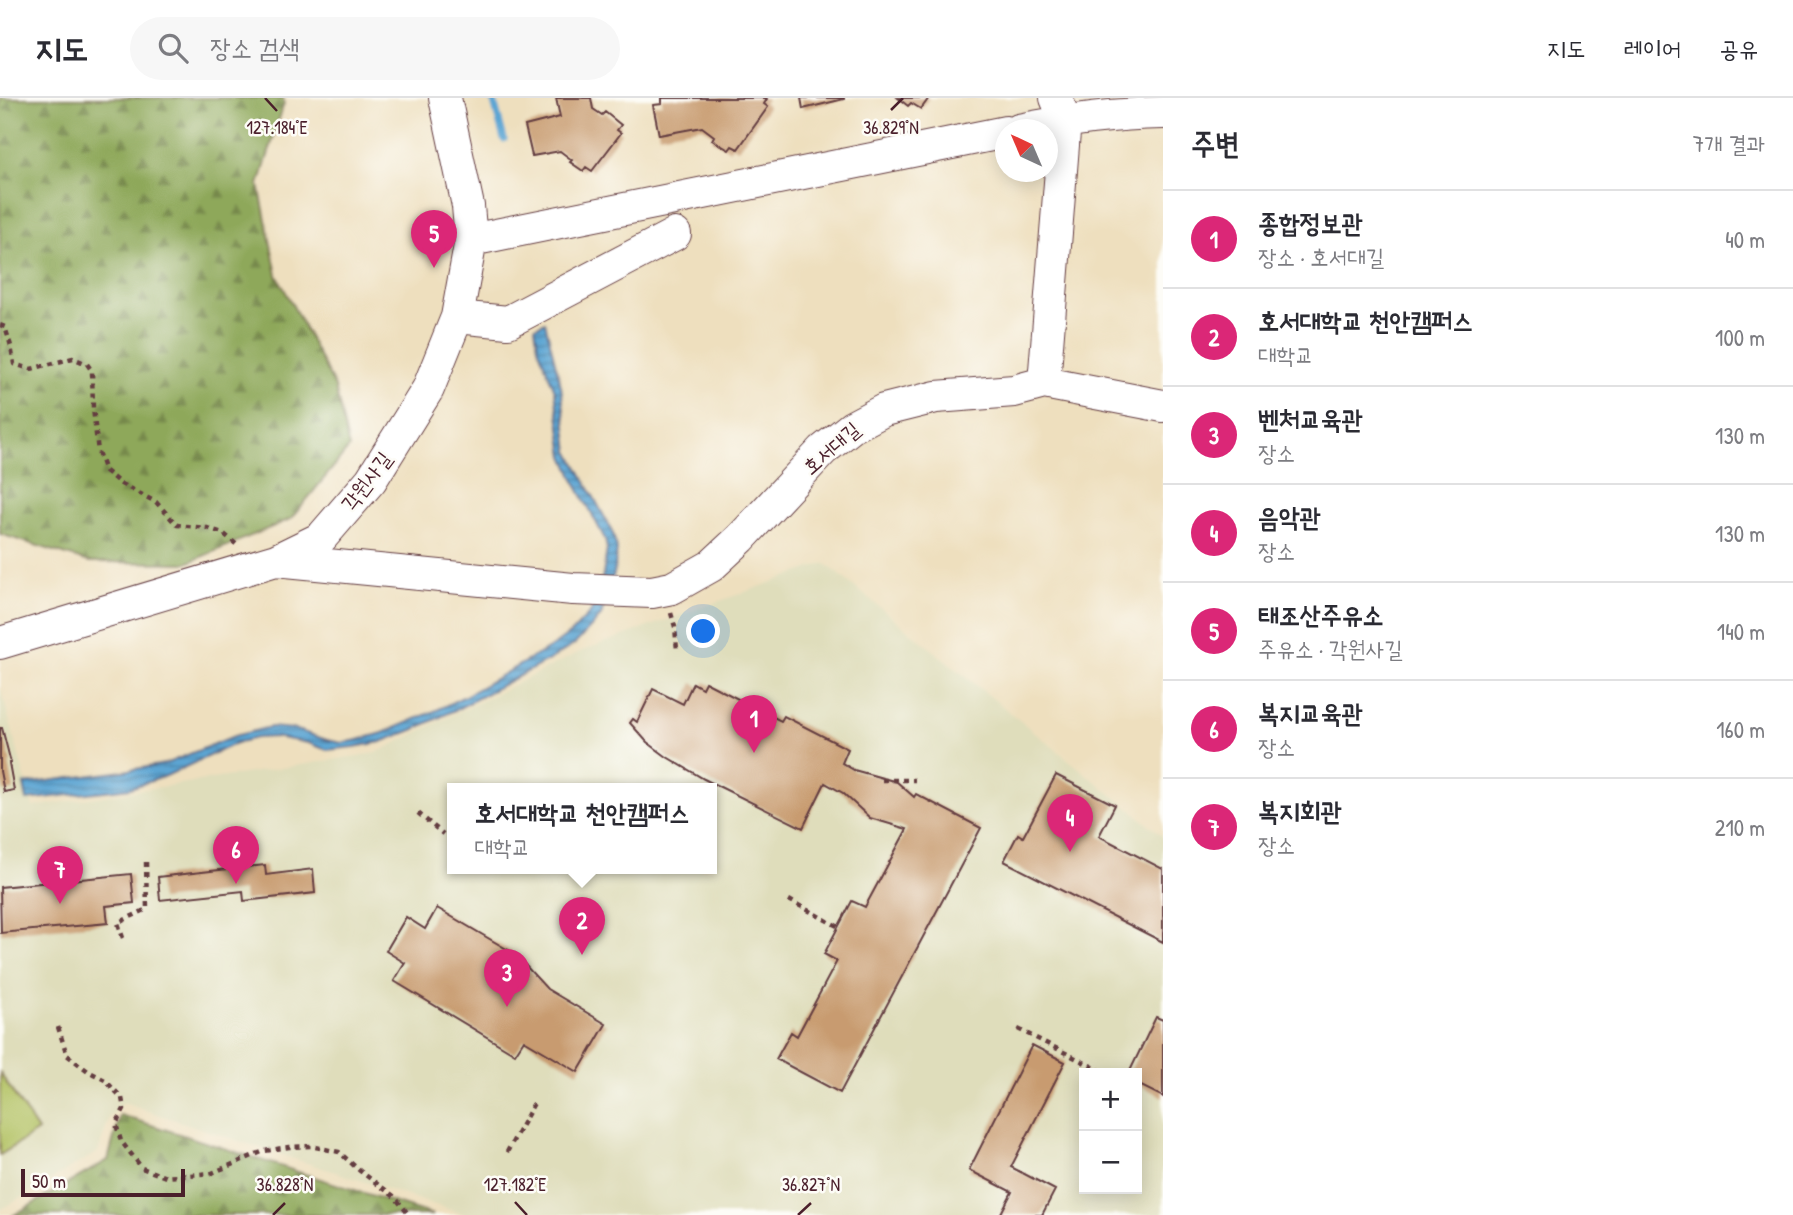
<!DOCTYPE html>
<html lang="ko">
<head>
<meta charset="utf-8">
<style>
  body { margin:0; font-family:"Patrick Hand","Poor Story",sans-serif; background:#f7f7f7; color:#2b2b33 }
  .controls { position:absolute; right:21px; bottom:21px; display:grid; overflow:hidden; border-radius:0px; box-shadow:0 4px 18px #0003 }
  .controls button { width:63px; height:63px; display:grid; place-items:center; padding:0; border:0; border-bottom:2px solid #e1e1e2; background:#fff; color:#2b2b33; font:35px sans-serif }
  .compass { position:absolute; left:995px; top:21px; width:63px; height:63px; border-radius:50%; background:#fff; box-shadow:0 4px 18px #0003; rotate:316deg }
  .scale { position:absolute; left:21px; bottom:18px; width:164px; box-sizing:border-box; padding-left:7px; border:4px solid #4a1f2b; border-top:0; font-size:19px; line-height:24px; white-space:nowrap; color:#4a1f2b; -webkit-text-stroke:5px #fdfcf7; paint-order:stroke }
  .you { position:absolute; left:704px; top:534px; width:24px; height:24px; margin:-18px; border:5px solid #fff; border-radius:50%; background:#1a73e8; box-shadow:0 0 0 10px #1a73e833 }
  .badge { display:grid; place-items:center; width:46px; height:46px; border-radius:50%; background:#db2777; color:#fff; font-size:23px; font-weight:700 }
  .pin { position:absolute; translate:-50% -58px; filter:drop-shadow(0 2px 4px #0008) }
  .pin::after { content:''; position:absolute; top:37px; width:24px; height:21px; background:inherit; clip-path:polygon(0 0,100% 0,50% 100%) }
  .popup { position:absolute; left:447px; top:685px; width:270px; height:91px; box-sizing:border-box; display:grid; place-content:center; border-radius:0px; background:#fff; filter:drop-shadow(0 2px 5px #0005); font-size:23px; white-space:nowrap; color:#7c7c81 }
  .popup b { font-size:26px; color:#2b2b33 }
  .popup::after { content:''; position:absolute; left:50%; top:100%; margin-left:-14px; border:14px solid transparent; border-top-color:#fff }
  .list { margin:0; padding:0; list-style:none }
  h2 { display:flex; justify-content:space-between; align-items:center; height:91px; margin:0; padding:0 28px; font-size:30px }
  h2 small { font-size:23px; font-weight:400; color:#7c7c81 }
  .list li { display:grid; grid-template-columns:46px 1fr auto; gap:21px; align-items:center; box-sizing:border-box; height:98px; padding:0 28px; border-top:2px solid #e1e1e2 }
  .list b { display:block; font-size:26px; white-space:nowrap }
  .list p { margin:0; font-size:23px; white-space:nowrap; color:#7c7c81 }
  .list em { font-size:23px; font-style:normal; color:#7c7c81 }
  .icon { flex:none; width:38px; height:38px; fill:none; stroke:currentColor; stroke-width:2; stroke-linecap:round; stroke-linejoin:round }
  .map { position:relative; flex:none; width:1163px; height:1117px; overflow:hidden }
  header { display:flex; align-items:center; gap:42px; box-sizing:border-box; height:98px; padding:0 35px; background:#fff; border-bottom:2px solid #e1e1e2 }
  header strong { font-size:33px }
  nav { display:flex; gap:38px; margin-inline-start:auto; font-size:24px }
  .search { width:490px; height:63px; background:#f7f7f7; display:flex; align-items:center; gap:18px; box-sizing:border-box; padding:0 24px; border-radius:38px; color:#7c7c81; font-size:26px }
  main { display:flex }
  aside { flex:1; background:#fff }
  .map>svg:first-child { display:block }
  .built { fill:#dfddbb; fill-rule:evenodd }
  .forest { fill:url(#forest-firs); stroke:#6c6442; stroke-width:2 }
  .pitch { fill:#b3c265; stroke:#7e7048; stroke-width:2 }
  .water { fill:url(#water-rules); stroke:#53627f; stroke-width:2 }
  .lines { fill:none; stroke-linecap:round; stroke-linejoin:round }
  .stream { stroke:#5ca5d3; stroke-width:7 }
  .building { fill:#c89b6f }
  .minor-casing { stroke:#633c41; stroke-width:34 }
  .path { stroke:#633c41; stroke-width:4.5; stroke-dasharray:5 5; stroke-linecap:butt }
  .minor { stroke:#fff; stroke-width:32 }
  .ticks { fill:none; stroke:#4a1f2b; stroke-width:2.5 }
  .labels { text-anchor:middle; dominant-baseline:central; stroke-width:5; stroke-linejoin:round; paint-order:stroke }
  .street-label { font-size:21px; fill:#4a1f2b; stroke:#fdfcf7 }
  .ticks-label { font-size:18px; text-anchor:middle; fill:#4a1f2b; stroke:#fdfcf7; stroke-width:5; stroke-linejoin:round; paint-order:stroke }
</style>
</head>
<body>
<header>
<strong>지도</strong>
<div class="search"><svg class="icon" aria-label="search" viewBox="0 0 24 24"><circle cx="10" cy="10" r="6"/><path d="M15 15l6 6"/></svg>장소 검색</div>
<nav><a>지도</a><a>레이어</a><a>공유</a></nav>
</header>
<main>
<div class="map">
<svg width="1163" height="1117" viewBox="0 0 1163 1117">
  <defs>
    <pattern id="forest-firs" width="22" height="20" patternUnits="userSpaceOnUse" patternTransform="scale(1.75)"><rect width="22" height="20" fill="#8ea85a"/><path d="M5 1l3.5 6h-7zM16 11l3.5 6h-7z" fill="#76884b"/></pattern>
    <pattern id="water-rules" width="6" height="5" patternUnits="userSpaceOnUse" patternTransform="scale(1.75)"><rect width="6" height="5" fill="#5ca5d3"/><path d="M0 2.5h6" fill="none" stroke="#4e86ab"/></pattern>
  </defs>
  <rect width="100%" height="100%" fill="#fdfcf7"/>
  <filter id="ink" filterUnits="userSpaceOnUse"><feTurbulence type="fractalNoise" baseFrequency=".0143" numOctaves="2"/><feDisplacementMap in="SourceGraphic" scale="14" xChannelSelector="R" yChannelSelector="G"/><feConvolveMatrix kernelMatrix="1 2 1 2 8 2 1 2 1" color-interpolation-filters="sRGB"/></filter>
  <filter id="wash" filterUnits="userSpaceOnUse"><feTurbulence type="fractalNoise" baseFrequency=".00686" numOctaves="4" result="noise"/><feDisplacementMap in="SourceGraphic" scale="28" xChannelSelector="R" yChannelSelector="G"/><feGaussianBlur stdDeviation="1.57" result="paint"/><feColorMatrix in="noise" values="0 0 0 0 0 0 0 0 0 0 0 0 0 0 0 0 0 1.4 0 .05"/><feComposite in="paint" operator="in"/></filter>
  <g filter="url(#wash)">
    <rect width="100%" height="100%" fill="#eedfbe"/>
    <path class="built" d="M825,465L1163,738V1117H466L123,1005L109,1020L98,1054L0,1112V588L33,709L376,655L584,552ZM452,691H712V771H452ZM1084,975H1137V1091H1084Z"/>
    <path class="forest" d="M0,0H283L284,5L259,87L277,177L335,289L349,350L291,421L187,465L89,464L0,436Z
      M120,1017L433,1117H14L108,1062Z"/>
    <path class="pitch" d="M0,975L38,1033L0,1057Z"/>
    <path class="water" d="M545,224L561,288L569,353L612,433L617,451L614,476L601,518L575,546L551,561L459,610L415,631L381,644L354,649L327,652L308,645L275,639L256,640L236,645L166,678L130,690L27,702L24,686L124,673L165,666L234,638L270,629L294,631L327,642L342,645L358,642L383,635L437,612L463,599L553,548L572,534L591,514L603,477L607,451L605,441L578,390L564,358L555,293L538,249L535,229Z"/>
    <g class="lines">
      <path class="stream" d="M493,0L504,41"/>
    </g>
    <g id="blocks">
      <path class="building" d="M556,0H591L593,11L602,17L605,14L621,27L617,32L621,35L592,73L586,69L583,73L570,64L572,62L560,53L532,58L525,28L560,19Z
        M662,0H766L767,1L764,6L768,9L738,51L732,48L729,52L712,42L714,38L702,29L659,37L653,7L662,6Z
        M801,0H844V1L803,11Z
        M898,0H929L921,11L911,5L908,8Z
        M705,584L781,623L784,618L848,651L842,665L854,672L897,684L914,699L916,696L981,730L840,995L776,961L791,934L797,938L837,863L824,856L852,803L865,809L907,731L870,720L843,695L825,685L803,730L704,681L667,659L647,644L630,625L633,621L637,624L653,591L683,606L693,585L702,590Z
        M0,630H2L11,665H9L14,692L4,694L0,673Z
        M1056,677L1115,707L1099,738L1163,771V844L1004,763L1018,736L1023,739Z
        M265,767L266,777L313,771L315,795L244,803L243,793L160,802L158,779Z
        M131,776L134,805L106,808L108,825L1,835L0,789Z
        M437,810L515,856L547,891L606,926L578,974L524,942L515,956L394,883L405,865L386,853L406,819L425,831Z
        M1156,919L1163,922V999L1137,986V975H1129Z
        M1032,947L1065,964L1011,1069L1055,1092L1042,1117H1000L1012,1094L969,1072Z"/>
    </g>
  </g>
  <g filter="url(#ink)">
    <use href="#blocks" fill-opacity="0" stroke="#633c41" stroke-width="2"/>
    <g class="lines">
      <defs>
        <path id="minor" d="M1019,32C1067,22 1114,16 1163,15
          M471,142L1006,34
          M457,219L508,224L675,136
          M1044,285L1065,22L1056,0
          M276,462L573,491L652,494L672,490L711,468L741,440L823,352L852,329L884,312L936,299L1014,293L1044,285L1163,308
          M0,545L276,462L321,440L371,382L428,291L457,219L471,142L468,108L445,0"/>
      </defs>
      <use href="#minor" class="minor-casing"/>
      <path class="path" d="M0,227L5,229L11,248L14,266L31,271L73,260L87,266L92,273L93,310L98,354L105,373L121,386L156,404L177,427L207,430L223,435L237,447
        M671,515L675,529L677,552
        M882,682H915
        M418,715L443,736
        M789,802L839,829
        M123,840L118,825L147,811L146,764
        M58,929L67,957L88,973L105,982L122,1000L124,1011L116,1026L121,1043L142,1070L166,1079L212,1075L264,1053L289,1049L311,1048L339,1054L360,1073L395,1099L409,1117
        M1018,931L1105,975
        M507,1054L534,1005"/>
      <use href="#minor" class="minor"/>
    </g>
  </g>
  <path class="ticks" d="M265,0L277,13M891,12L903,0M515,1104L527,1117M273,1117L285,1105M798,1117L811,1105"/>
  <g class="labels">
    <g class="street-label">
      <text transform="translate(831 350) rotate(-41)">호서대길</text>
      <text transform="translate(366 383) rotate(-53)">각원사길</text>
    </g>
  </g>
  <g class="ticks-label">
    <text x="891" y="36">36.829°N</text>
    <text x="277" y="36">127.184°E</text>
    <text x="515" y="1093">127.182°E</text>
    <text x="285" y="1093">36.828°N</text>
    <text x="811" y="1093">36.827°N</text>
  </g>
</svg>
<div class="controls">
<button>+</button>
<button>−</button>
</div>
<svg class="compass" viewBox="-18 -18 36 36"><path d="M0-13l5 13h-10z" fill="#e53935"/><path d="M0 13l5-13h-10z" fill="#7c7c81"/></svg>
<div class="scale">50 m</div>
<div class="you"></div>
<div class="pin badge" style="left:754px;top:655px">1</div>
<div class="pin badge" style="left:582px;top:857px">2</div>
<div class="popup"><b>호서대학교 천안캠퍼스</b>대학교</div>
<div class="pin badge" style="left:507px;top:909px">3</div>
<div class="pin badge" style="left:1070px;top:754px">4</div>
<div class="pin badge" style="left:434px;top:170px">5</div>
<div class="pin badge" style="left:236px;top:786px">6</div>
<div class="pin badge" style="left:60px;top:806px">7</div>
</div>
<aside>
<h2>주변<small>7개 결과</small></h2>
<ul class="list">
<li><span class="badge">1</span><div><b>종합정보관</b><p>장소 · 호서대길</p></div><em>40 m</em></li>
<li><span class="badge">2</span><div><b>호서대학교 천안캠퍼스</b><p>대학교</p></div><em>100 m</em></li>
<li><span class="badge">3</span><div><b>벤처교육관</b><p>장소</p></div><em>130 m</em></li>
<li><span class="badge">4</span><div><b>음악관</b><p>장소</p></div><em>130 m</em></li>
<li><span class="badge">5</span><div><b>태조산주유소</b><p>주유소 · 각원사길</p></div><em>140 m</em></li>
<li><span class="badge">6</span><div><b>복지교육관</b><p>장소</p></div><em>160 m</em></li>
<li><span class="badge">7</span><div><b>복지회관</b><p>장소</p></div><em>210 m</em></li>
</ul>
</aside>
</main>
</body>
</html>
